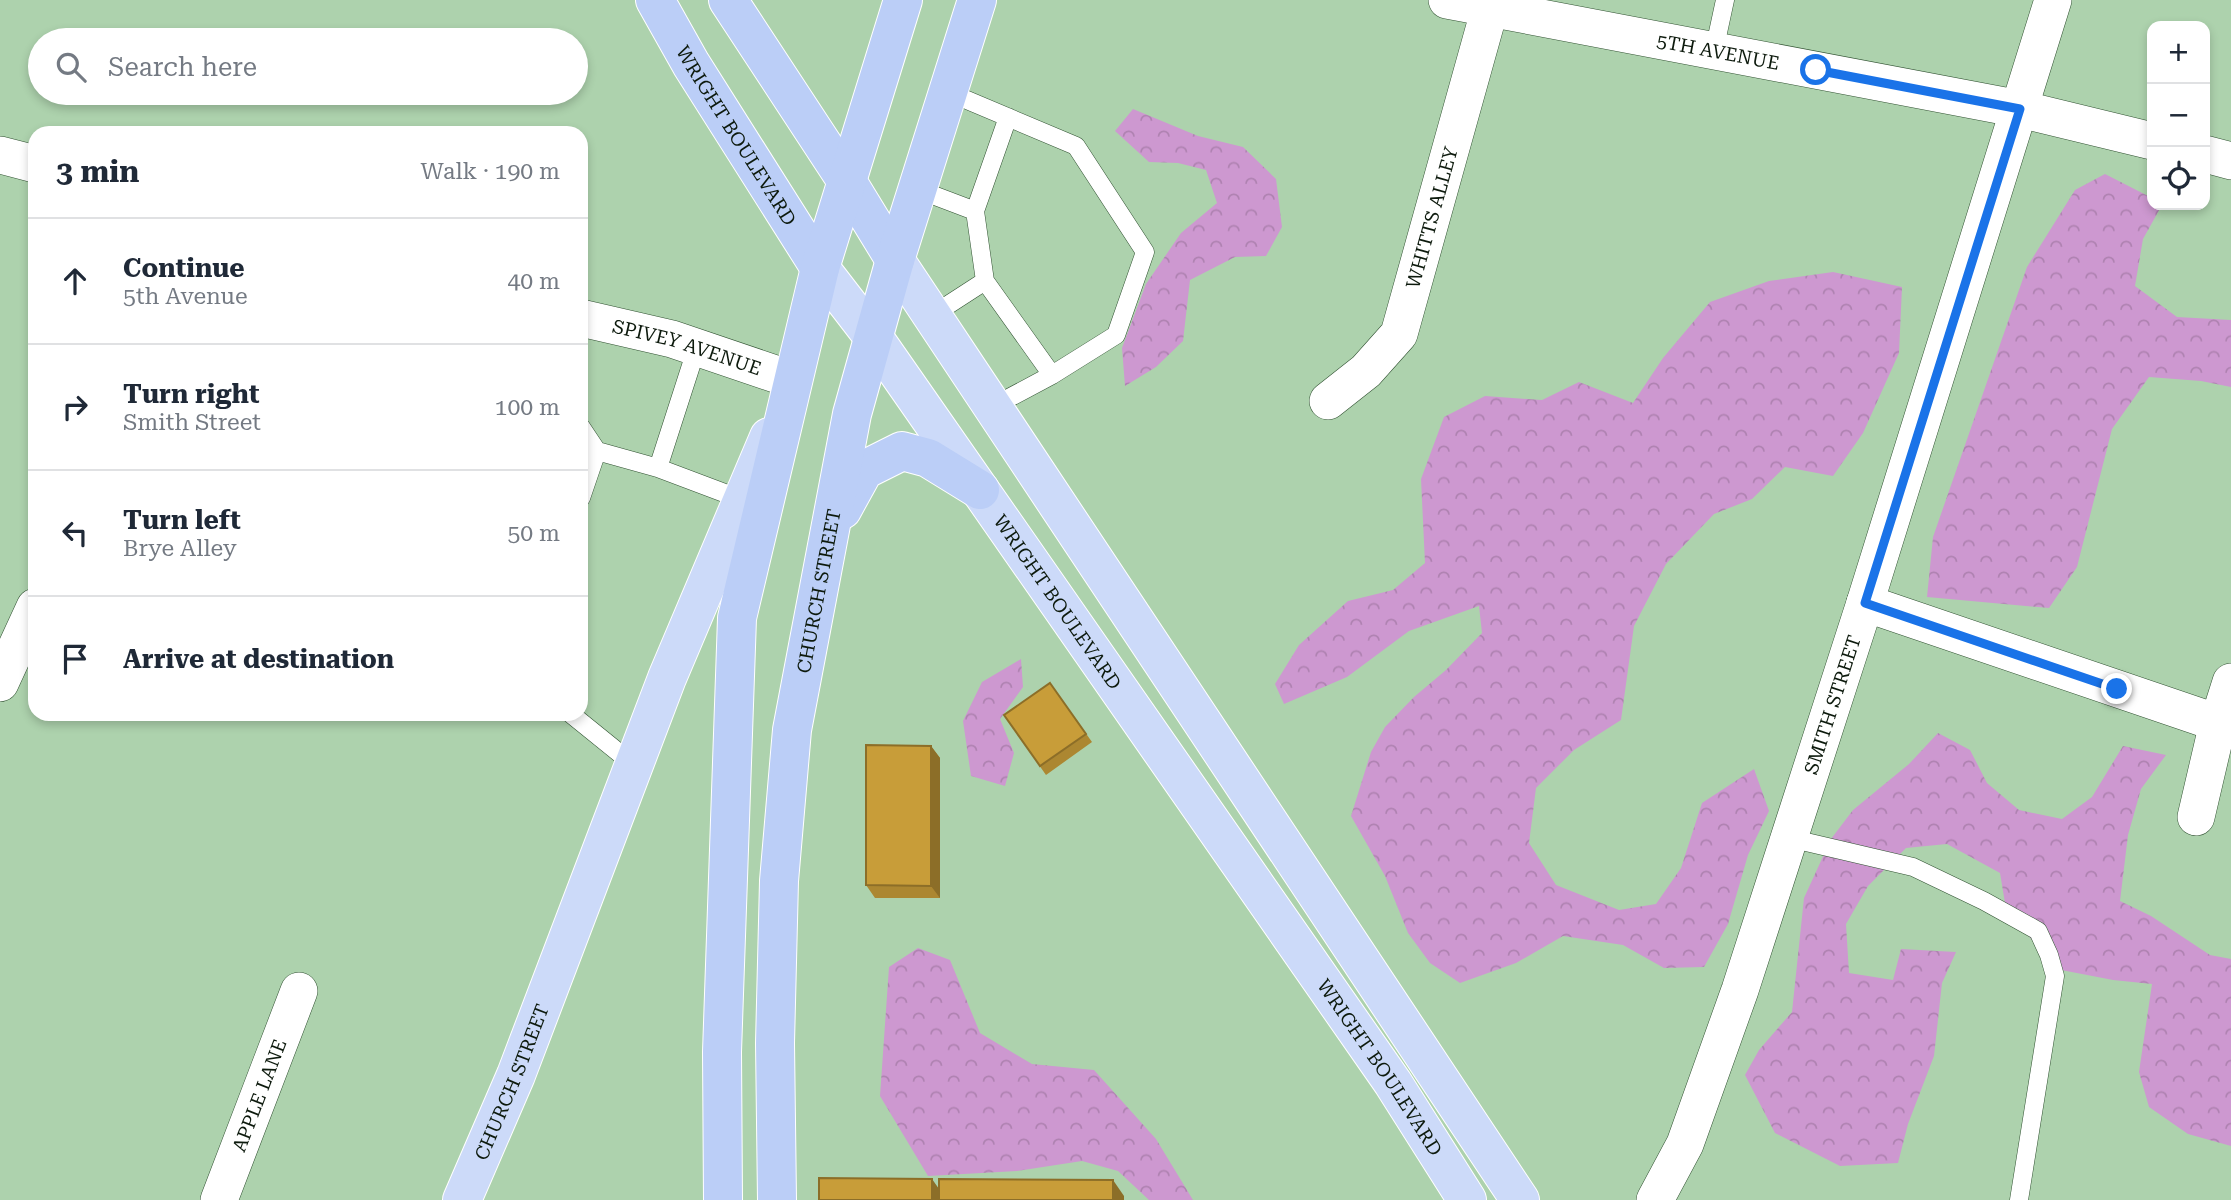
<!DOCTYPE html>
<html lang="en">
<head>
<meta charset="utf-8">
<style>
  body { margin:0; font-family:"Roboto Serif",serif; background:#f2f2f3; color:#1f2937 }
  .controls { position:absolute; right:21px; top:21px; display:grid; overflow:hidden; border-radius:14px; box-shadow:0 4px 10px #0003 }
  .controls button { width:63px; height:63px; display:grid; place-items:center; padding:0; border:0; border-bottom:2px solid #e0e1e3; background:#fff; color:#1f2937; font:35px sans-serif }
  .stop { position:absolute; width:21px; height:21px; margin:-16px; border:5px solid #1a73e8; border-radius:50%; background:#fff }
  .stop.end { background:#1a73e8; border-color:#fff; box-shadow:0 2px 7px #0008 }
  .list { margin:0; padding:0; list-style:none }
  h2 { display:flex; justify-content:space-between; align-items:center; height:91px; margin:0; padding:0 28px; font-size:30px }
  h2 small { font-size:23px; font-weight:400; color:#747a83 }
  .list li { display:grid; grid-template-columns:46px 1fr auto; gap:21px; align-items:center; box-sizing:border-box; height:126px; padding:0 28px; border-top:2px solid #e0e1e3 }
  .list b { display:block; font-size:26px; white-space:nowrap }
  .list p { margin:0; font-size:23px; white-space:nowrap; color:#747a83 }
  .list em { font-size:23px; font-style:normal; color:#747a83 }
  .icon { flex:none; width:38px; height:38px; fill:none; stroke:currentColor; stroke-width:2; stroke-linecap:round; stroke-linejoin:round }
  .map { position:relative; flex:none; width:2231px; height:1200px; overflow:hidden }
  .search { position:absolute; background:#fff; box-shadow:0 4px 10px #0003; left:28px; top:28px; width:560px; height:77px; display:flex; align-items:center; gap:18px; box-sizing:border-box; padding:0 24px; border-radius:38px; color:#747a83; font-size:26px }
  .panel { position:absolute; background:#fff; box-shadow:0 4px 10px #0003; left:28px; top:126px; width:560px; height:595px; border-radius:21px }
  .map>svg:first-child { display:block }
  .forest { fill:url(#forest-crowns) }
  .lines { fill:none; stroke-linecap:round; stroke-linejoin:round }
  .service-casing { stroke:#315232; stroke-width:19 }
  .minor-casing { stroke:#315232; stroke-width:38 }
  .primary-casing { stroke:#fff; stroke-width:40 }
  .trunk-casing { stroke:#fff; stroke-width:40 }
  .service { stroke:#fff; stroke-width:18 }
  .minor { stroke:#fff; stroke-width:37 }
  .primary { stroke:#ccdaf9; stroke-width:38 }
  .trunk { stroke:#bbcef7; stroke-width:38 }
  .wall { fill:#ac8731 }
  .shaded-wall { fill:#8c6e28 }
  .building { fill:#c89d39; stroke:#8c6e28; stroke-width:2 }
  .route { stroke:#1a73e8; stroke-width:9 }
  .labels { text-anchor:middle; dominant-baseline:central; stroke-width:7; stroke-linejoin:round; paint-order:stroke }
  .street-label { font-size:19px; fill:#0d1a0d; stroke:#add2ad }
</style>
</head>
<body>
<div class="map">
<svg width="2231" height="1200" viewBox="0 0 2231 1200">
  <defs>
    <pattern id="forest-crowns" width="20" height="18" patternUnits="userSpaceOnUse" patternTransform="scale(1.75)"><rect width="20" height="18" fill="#cd98d0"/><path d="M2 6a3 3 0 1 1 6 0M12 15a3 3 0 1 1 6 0" fill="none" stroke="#af82b1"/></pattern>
  </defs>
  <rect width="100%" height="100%" fill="#add2ad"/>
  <path class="forest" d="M1133,109L1198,136L1243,147L1276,179L1282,227L1266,256L1235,257L1190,280L1183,341L1156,367L1125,386L1122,348L1146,284L1181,233L1217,203L1206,170L1178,163L1149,162L1115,131Z
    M2105,174L2152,198V205H2162L2143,239L2135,286L2177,317L2231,320V387L2201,381L2149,377L2112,429L2077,567L2049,608L1927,597L1933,537L2027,267L2075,190Z
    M1833,272L1902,287L1899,353L1863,433L1833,476L1785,467L1752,499L1714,514L1666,564L1634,626L1621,720L1574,750L1536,788L1529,843L1556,885L1619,910L1656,904L1681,868L1702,803L1754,769L1769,811L1748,855L1728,924L1704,967L1664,968L1623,945L1563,936L1516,963L1460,983L1430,963L1408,933L1385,876L1351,816L1371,752L1385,727L1414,697L1446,670L1482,633L1479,606L1409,631L1347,677L1284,704L1275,684L1299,645L1348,601L1393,590L1425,563L1421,479L1444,417L1485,396L1542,400L1579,382L1633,403L1663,358L1710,302L1769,281Z
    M1021,659L1023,687L1000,719L1014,753L1005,786L971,776L963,721L982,682Z
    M1938,733L1970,750L1987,783L2019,810L2062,819L2092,797L2123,746L2166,755L2141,789L2128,835L2120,901L2151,916L2210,955L2231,959V1146L2188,1134L2149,1107L2139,1072L2152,984L2113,980L2056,969L2006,909L2000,873L1947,844L1906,848L1868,886L1846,924L1849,973L1893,980L1901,949L1956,952L1942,983L1934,1056L1908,1124L1898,1163L1840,1166L1775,1133L1745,1075L1759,1050L1792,1012L1804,898L1831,839L1853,810L1909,764Z
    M918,948L950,960L980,1033L1032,1064L1094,1070L1156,1139L1193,1200H1149L1118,1171L1082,1161L1017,1171L928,1176L880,1096L889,967Z"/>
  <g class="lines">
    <defs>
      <path id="service" d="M1714,51L1725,0
        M948,92L1076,146L1145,252L1116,335L1052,375L992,407
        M917,189L975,211L1008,117
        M975,211L985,281L1052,375
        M931,316L985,281
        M581,427L597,451L658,468L697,347
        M658,468L743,500
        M581,498L597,451
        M571,714L634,765
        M1789,838L1913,867L1984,901L2038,931L2049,955L2055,976L2019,1200"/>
      <g id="minor">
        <path id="s1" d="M1447,0L2020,109L2152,141"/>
        <path d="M2205,154L2231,161"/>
        <path d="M0,155L35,164"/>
        <path id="s2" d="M581,318L672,339L793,380"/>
        <path id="s3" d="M1328,401L1366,371L1399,334L1490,8"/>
        <path d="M1865,603L2218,723"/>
        <path d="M0,683L35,607"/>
        <path d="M2196,817L2218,723L2231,682"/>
        <path id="s4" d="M219,1200L299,991"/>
        <path id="s5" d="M1655,1200L1685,1144L1740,990L1865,603L2053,0"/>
      </g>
      <g id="primary">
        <path d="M895,260L1520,1200"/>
        <path id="s6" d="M820,268L874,338L1393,1083L1467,1200"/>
        <path id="s7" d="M462,1200L516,1075L667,678L769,437"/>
      </g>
      <g id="trunk">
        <path id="s8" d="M655,0L691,64L820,268"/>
        <path d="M728,0L848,183L895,260"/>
        <path d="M842,510L864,470L902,451L928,458L980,490"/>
        <path d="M723,1200L722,1052L737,618L820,268L903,0"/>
        <path id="s9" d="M777,1200L775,1043L779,881L792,730L852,414L895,260L977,0"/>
      </g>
    </defs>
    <use href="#service" class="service-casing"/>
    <use href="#minor" class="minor-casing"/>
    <use href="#primary" class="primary-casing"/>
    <use href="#trunk" class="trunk-casing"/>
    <use href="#service" class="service"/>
    <use href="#minor" class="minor"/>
    <use href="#primary" class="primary"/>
    <use href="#trunk" class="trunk"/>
  </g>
  <path class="wall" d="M1050,683L1092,742L1046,775L1004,715Z
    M931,746L940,758V898H875L866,885Z"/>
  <path class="shaded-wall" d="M931,746L940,758V898L931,886Z
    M932,1179L944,1196V1200H932Z
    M1113,1180L1124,1196V1200H1113Z"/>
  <path class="building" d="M1050,683L1086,734L1040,766L1004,715Z
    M866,745L931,746V886L866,885Z
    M819,1178L932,1179V1200H819Z
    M939,1179L1113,1180V1200H939Z"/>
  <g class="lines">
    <path class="route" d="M1816,70L2020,109L1865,603L2117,689"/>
  </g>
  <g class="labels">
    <g class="street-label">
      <text stroke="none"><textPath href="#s1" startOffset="276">5TH AVENUE</textPath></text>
      <text stroke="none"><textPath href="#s8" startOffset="158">WRIGHT BOULEVARD</textPath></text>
      <text stroke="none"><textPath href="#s3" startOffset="219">WHITTS ALLEY</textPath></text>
      <text stroke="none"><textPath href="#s2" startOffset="110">SPIVEY AVENUE</textPath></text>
      <text stroke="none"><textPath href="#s9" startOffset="612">CHURCH STREET</textPath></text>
      <text stroke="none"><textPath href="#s6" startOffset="410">WRIGHT BOULEVARD</textPath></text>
      <text stroke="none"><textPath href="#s5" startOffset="527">SMITH STREET</textPath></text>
      <text stroke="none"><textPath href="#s6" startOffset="976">WRIGHT BOULEVARD</textPath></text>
      <text stroke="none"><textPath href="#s7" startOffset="128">CHURCH STREET</textPath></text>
      <text stroke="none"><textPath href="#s4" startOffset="112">APPLE LANE</textPath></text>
    </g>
  </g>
</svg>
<div class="controls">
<button>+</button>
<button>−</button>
<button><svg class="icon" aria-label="locate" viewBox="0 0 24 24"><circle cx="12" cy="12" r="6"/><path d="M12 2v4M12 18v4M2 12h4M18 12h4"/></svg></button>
</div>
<div class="stop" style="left:1816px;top:70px"></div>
<div class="stop end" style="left:2117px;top:689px"></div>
<div class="search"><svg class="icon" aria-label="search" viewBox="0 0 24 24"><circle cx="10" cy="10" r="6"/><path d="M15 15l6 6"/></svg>Search here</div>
<section class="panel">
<h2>3 min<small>Walk · 190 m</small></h2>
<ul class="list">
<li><svg class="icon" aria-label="ahead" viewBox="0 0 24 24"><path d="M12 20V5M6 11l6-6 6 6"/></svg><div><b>Continue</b><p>5th Avenue</p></div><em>40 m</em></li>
<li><svg class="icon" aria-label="right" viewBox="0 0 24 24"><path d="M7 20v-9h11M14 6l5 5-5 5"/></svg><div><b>Turn right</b><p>Smith Street</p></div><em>100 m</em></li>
<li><svg class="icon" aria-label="left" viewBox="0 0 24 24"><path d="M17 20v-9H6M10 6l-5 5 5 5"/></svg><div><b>Turn left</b><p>Brye Alley</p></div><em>50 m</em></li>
<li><svg class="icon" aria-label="arrive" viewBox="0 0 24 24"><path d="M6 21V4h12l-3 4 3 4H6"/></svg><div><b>Arrive at destination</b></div></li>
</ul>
</section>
</div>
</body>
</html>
